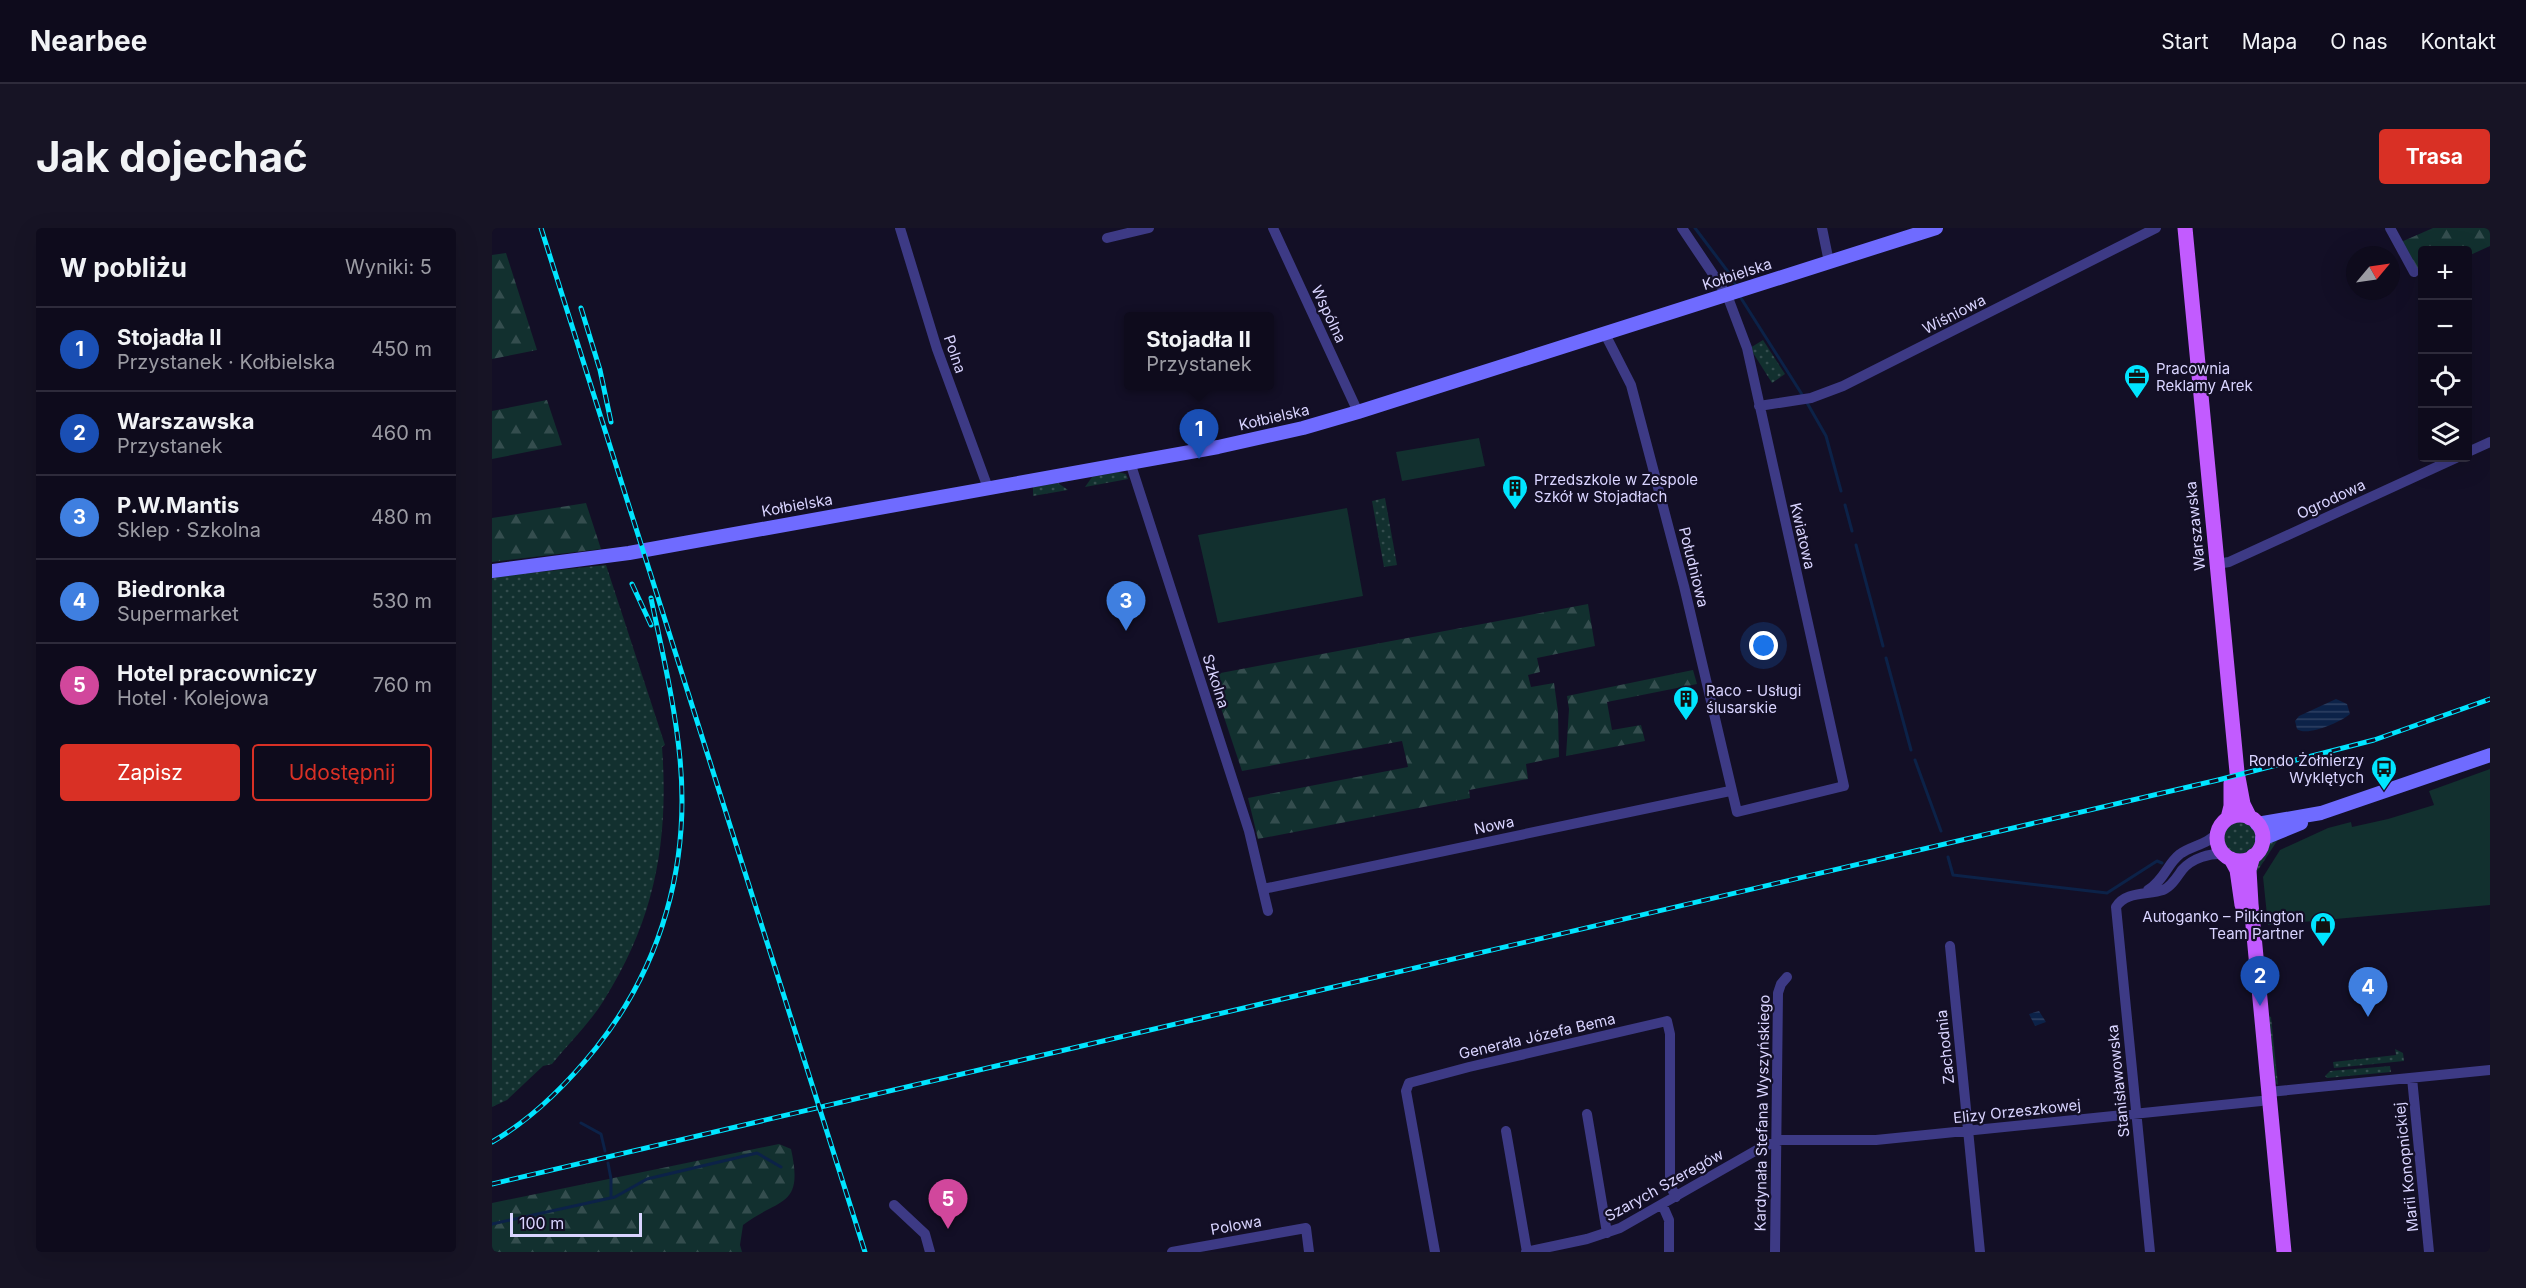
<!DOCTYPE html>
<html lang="pl">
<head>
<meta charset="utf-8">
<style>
  body { margin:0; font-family:Inter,sans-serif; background:#171425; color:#f1f3f6 }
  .controls { position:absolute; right:18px; top:18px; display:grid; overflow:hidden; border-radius:6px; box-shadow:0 6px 24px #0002 }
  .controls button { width:54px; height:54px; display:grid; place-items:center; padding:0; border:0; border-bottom:2px solid #2e2b3b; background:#0e0b1c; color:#f1f3f6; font:30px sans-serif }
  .compass { position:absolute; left:1854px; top:18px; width:54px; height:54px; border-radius:50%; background:#0e0b1c; box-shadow:0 6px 24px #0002; rotate:61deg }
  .scale { position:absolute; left:18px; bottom:15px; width:132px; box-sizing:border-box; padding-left:6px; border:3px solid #d9d4ff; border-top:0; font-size:16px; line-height:21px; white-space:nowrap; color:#d9d4ff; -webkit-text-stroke:4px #130f26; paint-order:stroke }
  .you { position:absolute; left:1272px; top:418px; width:21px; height:21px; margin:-15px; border:4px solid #fff; border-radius:50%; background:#1a73e8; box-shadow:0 0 0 9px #1a73e833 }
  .badge { display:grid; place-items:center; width:39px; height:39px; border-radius:50%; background:#d93025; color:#fff; font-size:20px; font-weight:700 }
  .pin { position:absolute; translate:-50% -50px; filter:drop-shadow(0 2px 3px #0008) }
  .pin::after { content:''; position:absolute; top:32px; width:21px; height:18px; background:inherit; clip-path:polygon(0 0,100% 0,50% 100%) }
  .popup { position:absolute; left:632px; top:84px; width:150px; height:78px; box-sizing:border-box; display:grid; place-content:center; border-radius:6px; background:#0e0b1c; filter:drop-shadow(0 2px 4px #0005); font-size:20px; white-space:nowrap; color:#9b9ba3 }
  .popup b { font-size:22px; color:#f1f3f6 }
  .popup::after { content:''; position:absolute; left:50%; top:100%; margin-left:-12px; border:12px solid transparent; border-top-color:#0e0b1c }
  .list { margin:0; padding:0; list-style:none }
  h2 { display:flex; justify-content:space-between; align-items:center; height:78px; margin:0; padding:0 24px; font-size:26px }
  h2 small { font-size:20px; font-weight:400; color:#9b9ba3 }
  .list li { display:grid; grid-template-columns:39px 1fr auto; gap:18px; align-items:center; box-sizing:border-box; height:84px; padding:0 24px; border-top:2px solid #2e2b3b }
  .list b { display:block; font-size:22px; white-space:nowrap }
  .list p { margin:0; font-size:20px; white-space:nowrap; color:#9b9ba3 }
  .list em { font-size:20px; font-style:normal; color:#9b9ba3 }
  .actions { display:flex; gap:12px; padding:18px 24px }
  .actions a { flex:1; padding:14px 0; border:2px solid #d93025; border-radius:6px; text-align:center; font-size:21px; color:#d93025 }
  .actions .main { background:#d93025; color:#fff }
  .icon { flex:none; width:33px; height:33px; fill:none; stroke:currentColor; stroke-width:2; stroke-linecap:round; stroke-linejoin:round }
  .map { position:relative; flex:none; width:1998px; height:1024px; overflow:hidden; border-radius:6px }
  header { display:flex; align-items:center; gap:36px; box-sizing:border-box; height:84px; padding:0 30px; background:#0e0b1c; border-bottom:2px solid #2e2b3b }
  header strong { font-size:28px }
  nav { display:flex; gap:33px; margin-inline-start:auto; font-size:21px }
  .intro { display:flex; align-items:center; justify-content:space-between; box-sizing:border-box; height:144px; padding:0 36px }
  h1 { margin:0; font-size:42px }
  .button { padding:15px 27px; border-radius:6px; background:#d93025; color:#fff; font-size:21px; font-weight:700 }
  main { display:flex; gap:36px; padding:0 36px }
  aside { flex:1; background:#0e0b1c; border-radius:6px; box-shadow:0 6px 24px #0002 }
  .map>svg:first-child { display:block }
  .grass { fill:url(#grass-dots) }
  .forest { fill:url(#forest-firs) }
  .garden { fill:#12302f }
  .water { fill:url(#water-rules) }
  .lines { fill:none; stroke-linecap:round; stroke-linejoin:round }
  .stream { stroke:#0c2248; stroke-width:3 }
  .street { stroke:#3d3a85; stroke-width:10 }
  .secondary { stroke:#6f6bff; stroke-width:14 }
  .primary { stroke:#c25bff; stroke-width:15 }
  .rail-casing { stroke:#00e5ff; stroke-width:5 }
  .rail { stroke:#130f26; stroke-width:3; stroke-dasharray:9; stroke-linecap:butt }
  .labels { text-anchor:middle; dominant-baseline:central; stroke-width:4.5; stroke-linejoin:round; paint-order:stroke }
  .street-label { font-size:15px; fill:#d9d4ff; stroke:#130f26 }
  .poi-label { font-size:15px; fill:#d9d4ff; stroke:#130f26; text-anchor:start }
</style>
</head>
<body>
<header>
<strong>Nearbee</strong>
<nav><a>Start</a><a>Mapa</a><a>O nas</a><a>Kontakt</a></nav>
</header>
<div class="intro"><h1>Jak dojechać</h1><a class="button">Trasa</a></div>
<main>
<aside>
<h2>W pobliżu<small>Wyniki: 5</small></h2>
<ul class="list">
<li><span class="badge" style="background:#1a4fb4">1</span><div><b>Stojadła II</b><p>Przystanek · Kołbielska</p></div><em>450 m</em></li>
<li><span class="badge" style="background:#1a4fb4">2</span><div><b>Warszawska</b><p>Przystanek</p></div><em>460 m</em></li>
<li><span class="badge" style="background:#3f7fe0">3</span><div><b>P.W.Mantis</b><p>Sklep · Szkolna</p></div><em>480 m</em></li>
<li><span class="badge" style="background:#3f7fe0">4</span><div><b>Biedronka</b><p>Supermarket</p></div><em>530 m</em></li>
<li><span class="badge" style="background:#d1479c">5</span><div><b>Hotel pracowniczy</b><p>Hotel · Kolejowa</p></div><em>760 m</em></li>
</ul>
<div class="actions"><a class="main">Zapisz</a><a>Udostępnij</a></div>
</aside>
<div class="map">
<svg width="1998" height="1024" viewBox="0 0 1998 1024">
  <defs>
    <pattern id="grass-dots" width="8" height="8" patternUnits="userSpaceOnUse" patternTransform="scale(1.5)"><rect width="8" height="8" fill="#12302f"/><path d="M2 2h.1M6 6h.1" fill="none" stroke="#344d4e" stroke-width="1.8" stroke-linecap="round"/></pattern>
    <pattern id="forest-firs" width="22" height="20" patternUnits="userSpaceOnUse" patternTransform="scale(1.5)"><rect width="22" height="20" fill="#12302f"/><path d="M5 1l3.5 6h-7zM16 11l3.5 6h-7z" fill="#344d4e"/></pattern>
    <pattern id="water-rules" width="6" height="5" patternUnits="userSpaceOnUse" patternTransform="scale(1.5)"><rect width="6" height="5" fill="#0c2248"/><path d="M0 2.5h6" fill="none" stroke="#2f4163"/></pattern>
  </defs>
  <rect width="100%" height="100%" fill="#130f26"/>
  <path class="grass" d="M1271,112L1293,146L1280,155L1258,120Z
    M626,244L634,246L636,251L593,259L600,249Z
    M566,255L576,262L541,268V259Z
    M893,270L905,337L892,339L880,273Z
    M114,337L173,517L170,519C177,613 163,691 112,772C98,795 77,815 60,836L51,838L15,872L0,879V349Z
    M1730 610a18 18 0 1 1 36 0a18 18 0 1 1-36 0Z
    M1787,610L1764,645L1762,640C1769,628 1774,615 1787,610Z
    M1776,788L1779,789L1786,857L1783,855Z
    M1903,821L1911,825L1912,833L1842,840L1841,834L1904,827Z
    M1898,838L1899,844L1835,850L1833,848L1838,843Z"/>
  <path class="forest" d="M1941,0H1998V18L1976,28V22H1930V48H1929L1909,14Z
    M14,25L45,122L0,131V27Z
    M55,172L70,217L0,231V183Z
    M94,275L109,321L0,334V290Z
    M1096,376L1103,418L1045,430L1048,444L1036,447L1039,459L1062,455L1066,484L1067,529L1034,536L1036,551L977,562L978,570L766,611L756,570L916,539L910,513L750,543L718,447Z
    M1201,442L1205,456L1115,474L1120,502L1149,497L1153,513L1074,528L1077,481L1075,468Z
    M287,916L299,921C312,980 288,969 251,997L248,1017L250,1024H0V975Z"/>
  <path class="garden" d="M987,210L993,238L910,253L904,224Z
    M855,280L871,368L726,395L706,307Z
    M1998,541V677L1776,697L1771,649L1788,622L1836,600L1859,594L1860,599L1896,591L1942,577L1937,563Z"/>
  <path class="water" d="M1844,471L1855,476L1858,486C1849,494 1815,509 1805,501L1803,493L1807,488Z
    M1547,783L1554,794L1543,798L1537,786Z"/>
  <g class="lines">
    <path class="stream" d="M1203,0L1240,49L1245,60
      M1247,67L1311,168
      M1314,173L1334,208L1349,263
      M1353,277L1360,303
      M1364,317L1391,418
      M1394,430L1419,522
      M1423,532L1449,603
      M1456,629L1461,647L1615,665L1665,633L1670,635
      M89,895L109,906L113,923
      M116,935L119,951V969
      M0,996L123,969L155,951L265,925L289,939"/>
    <path class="street" d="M408,0L445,121L496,260
      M781,0L866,184
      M1330,0L1337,34
      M1898,0L1922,44
      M615,10L657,0
      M1113,106L1139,157L1192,358L1245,584L1352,558L1255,120L1235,67L1190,0
      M1267,178L1319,170L1351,158L1664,0
      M1976,224L1998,214
      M638,234L757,603L776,683
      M1725,336L1737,334L1964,230
      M771,661L1238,563
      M1656,662C1673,651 1675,636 1688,626C1701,617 1715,617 1726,604
      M1458,718L1488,1024
      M1920,850L1937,1024
      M1777,864L1998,842
      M1095,886L1115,1005
      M1014,903L1035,1024
      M1170,976L1177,992V1024
      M402,977L433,1006L438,1024
      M680,1024L814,1000L817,1024
      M943,1024L914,863L917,855L977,839L1175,793L1178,806V957L1184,969
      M1034,1024L1095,1011L1128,1000L1270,919L1289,912H1384L1769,873
      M1283,1024L1286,765L1289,756L1295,749
      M1658,1024L1624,679C1633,663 1656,667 1671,662C1679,659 1685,649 1690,642C1700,630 1718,625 1733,626"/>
    <path class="secondary" d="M0,343L137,325L726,219L811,200L866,184L1444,0
      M1765,596L1829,585L1998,527
      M1770,611L1809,595"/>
    <path class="primary" d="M1693,0L1745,544L1751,576L1758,590
      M1725 610a23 23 0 1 1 46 0a23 23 0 1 1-46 0Z
      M1736,590L1739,578V555
      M1761,628L1757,642L1759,676L1792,1024
      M1739,631L1745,642L1750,677"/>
    <defs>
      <path id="rail" d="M49,0L373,1024
        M89,80L108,142L119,194
        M140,356L159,397
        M0,914C40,891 75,856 104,820C170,737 198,636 188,531C183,477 170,423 159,370
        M0,956L1726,552L1882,512L1998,471"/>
    </defs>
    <use href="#rail" class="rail-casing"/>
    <use href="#rail" class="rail"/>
  </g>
  <defs>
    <symbol id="office-pin" viewBox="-11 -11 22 30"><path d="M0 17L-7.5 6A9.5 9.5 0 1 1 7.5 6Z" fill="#00e5ff" stroke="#130f26"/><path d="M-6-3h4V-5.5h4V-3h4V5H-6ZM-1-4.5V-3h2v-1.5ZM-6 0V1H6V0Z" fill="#111"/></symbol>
    <symbol id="building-pin" viewBox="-11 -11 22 30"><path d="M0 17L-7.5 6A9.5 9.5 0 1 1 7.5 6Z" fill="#00e5ff" stroke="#130f26"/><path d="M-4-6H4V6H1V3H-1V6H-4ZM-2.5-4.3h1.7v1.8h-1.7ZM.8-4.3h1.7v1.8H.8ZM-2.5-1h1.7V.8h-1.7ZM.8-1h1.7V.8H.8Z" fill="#111"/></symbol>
    <symbol id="bus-pin" viewBox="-11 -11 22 30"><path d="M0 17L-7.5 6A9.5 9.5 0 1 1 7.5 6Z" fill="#00e5ff" stroke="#130f26"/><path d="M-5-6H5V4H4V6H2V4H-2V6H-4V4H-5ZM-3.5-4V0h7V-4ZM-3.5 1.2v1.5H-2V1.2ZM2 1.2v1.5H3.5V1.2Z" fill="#111"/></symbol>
    <symbol id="shop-pin" viewBox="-11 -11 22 30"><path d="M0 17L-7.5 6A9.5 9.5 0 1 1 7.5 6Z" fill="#00e5ff" stroke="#130f26"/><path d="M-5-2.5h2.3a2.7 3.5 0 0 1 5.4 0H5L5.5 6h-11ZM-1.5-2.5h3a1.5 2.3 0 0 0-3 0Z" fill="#111"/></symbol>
  </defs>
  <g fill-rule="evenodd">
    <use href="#office-pin" x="1630" y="134" width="30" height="40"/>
    <use href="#building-pin" x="1008" y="245" width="30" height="40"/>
    <use href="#building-pin" x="1179" y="456" width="30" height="40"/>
    <use href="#bus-pin" x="1877" y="526" width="30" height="40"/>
    <use href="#shop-pin" x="1816" y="682" width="30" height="40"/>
  </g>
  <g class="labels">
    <g class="street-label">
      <text transform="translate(1245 46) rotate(-18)">Kołbielska</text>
      <text transform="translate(837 86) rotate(65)">Wspólna</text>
      <text transform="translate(1462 86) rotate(-27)">Wiśniowa</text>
      <text transform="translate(463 126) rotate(71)">Polna</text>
      <text transform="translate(782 189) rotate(-13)">Kołbielska</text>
      <text transform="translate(1839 271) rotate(-25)">Ogrodowa</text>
      <text transform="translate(305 277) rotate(-10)">Kołbielska</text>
      <text transform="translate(1703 298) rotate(-96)">Warszawska</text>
      <text transform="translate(1311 308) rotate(77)">Kwiatowa</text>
      <text transform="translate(1202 339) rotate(76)">Południowa</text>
      <text transform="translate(724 453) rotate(72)">Szkolna</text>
      <text transform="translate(1002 597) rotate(-12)">Nowa</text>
      <text transform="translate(1045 808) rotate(-13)">Generała Józefa Bema</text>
      <text transform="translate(1453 819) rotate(-96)">Zachodnia</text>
      <text transform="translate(1626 853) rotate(-96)">Stanisławowska</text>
      <text transform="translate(1525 883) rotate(-6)">Elizy Orzeszkowej</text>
      <text transform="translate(1270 885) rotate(-89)">Kardynała Stefana Wyszyńskiego</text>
      <text transform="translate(1914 939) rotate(-96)">Marii Konopnickiej</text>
      <text transform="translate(1172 957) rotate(-29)">Szarych Szeregów</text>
      <text transform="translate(744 997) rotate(-10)">Polowa</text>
    </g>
    <g class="poi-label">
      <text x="1664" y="140">Pracownia<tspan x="1664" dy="17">Reklamy Arek</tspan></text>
      <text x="1042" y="251">Przedszkole w Zespole<tspan x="1042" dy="17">Szkół w Stojadłach</tspan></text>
      <text x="1214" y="462">Raco - Usługi<tspan x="1214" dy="17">ślusarskie</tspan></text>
      <text x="1872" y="532" text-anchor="end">Rondo Żołnierzy<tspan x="1872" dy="17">Wyklętych</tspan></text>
      <text x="1812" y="688" text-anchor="end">Autoganko – Pilkington<tspan x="1812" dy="17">Team Partner</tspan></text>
    </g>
  </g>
</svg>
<div class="controls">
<button>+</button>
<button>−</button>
<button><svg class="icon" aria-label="locate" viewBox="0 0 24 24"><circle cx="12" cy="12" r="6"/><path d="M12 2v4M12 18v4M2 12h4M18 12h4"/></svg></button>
<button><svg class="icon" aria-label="layers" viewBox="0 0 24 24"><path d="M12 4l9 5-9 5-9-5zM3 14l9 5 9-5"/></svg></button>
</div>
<svg class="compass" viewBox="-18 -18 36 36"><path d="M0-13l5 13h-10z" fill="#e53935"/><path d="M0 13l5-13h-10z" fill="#9b9ba3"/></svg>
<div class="scale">100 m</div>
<div class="you"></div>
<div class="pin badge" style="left:707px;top:231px;background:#1a4fb4">1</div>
<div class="popup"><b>Stojadła II</b>Przystanek</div>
<div class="pin badge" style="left:1768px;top:778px;background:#1a4fb4">2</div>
<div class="pin badge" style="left:634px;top:403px;background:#3f7fe0">3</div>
<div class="pin badge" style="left:1876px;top:789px;background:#3f7fe0">4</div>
<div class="pin badge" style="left:456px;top:1001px;background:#d1479c">5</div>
</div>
</main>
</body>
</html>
